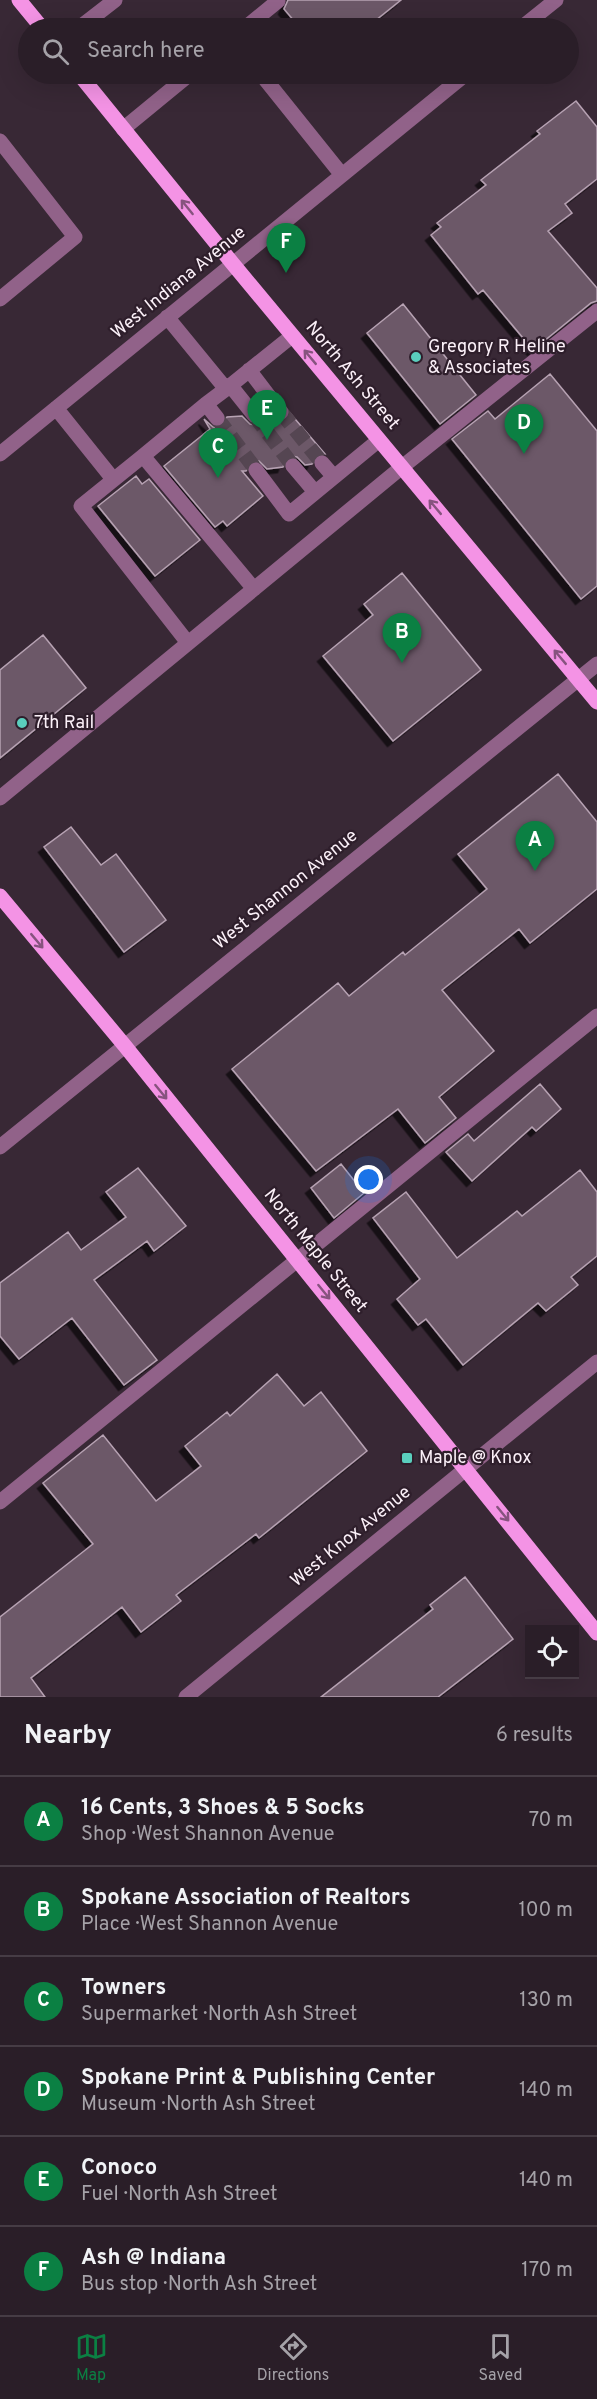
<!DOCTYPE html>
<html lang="en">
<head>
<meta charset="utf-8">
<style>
  body { margin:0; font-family:Overpass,sans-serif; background:#322730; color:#f1f3f6 }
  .controls { position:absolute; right:18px; bottom:18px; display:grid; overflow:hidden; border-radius:0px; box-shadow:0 6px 24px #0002 }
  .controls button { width:54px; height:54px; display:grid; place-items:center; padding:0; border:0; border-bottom:2px solid #463c45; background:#2a1e28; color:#f1f3f6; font:30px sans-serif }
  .you { position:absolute; left:369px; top:1180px; width:21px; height:21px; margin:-15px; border:4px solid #fff; border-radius:50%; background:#1a73e8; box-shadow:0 0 0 9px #1a73e833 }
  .badge { display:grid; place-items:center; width:39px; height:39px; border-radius:50%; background:#0b8043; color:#fff; font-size:20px; font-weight:700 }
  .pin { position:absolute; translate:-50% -50px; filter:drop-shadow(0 2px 3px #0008) }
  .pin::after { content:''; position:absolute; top:32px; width:21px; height:18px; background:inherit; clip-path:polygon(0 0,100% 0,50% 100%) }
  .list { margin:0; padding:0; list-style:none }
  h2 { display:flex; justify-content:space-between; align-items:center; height:78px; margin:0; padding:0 24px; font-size:26px }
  h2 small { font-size:20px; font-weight:400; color:#a5a2a8 }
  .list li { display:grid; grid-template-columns:39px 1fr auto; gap:18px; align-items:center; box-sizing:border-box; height:90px; padding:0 24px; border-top:2px solid #463c45 }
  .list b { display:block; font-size:22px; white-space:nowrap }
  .list p { margin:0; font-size:20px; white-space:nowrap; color:#a5a2a8 }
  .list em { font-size:20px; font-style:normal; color:#a5a2a8 }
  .icon { flex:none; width:33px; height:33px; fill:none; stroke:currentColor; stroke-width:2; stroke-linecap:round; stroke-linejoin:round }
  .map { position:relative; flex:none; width:597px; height:1697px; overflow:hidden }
  .search { position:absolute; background:#2a1e28; box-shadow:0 6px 24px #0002; left:18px; right:18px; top:18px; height:66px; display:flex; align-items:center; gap:15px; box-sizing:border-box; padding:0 21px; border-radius:33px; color:#a5a2a8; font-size:22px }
  .sheet { height:618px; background:#2a1e28 }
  nav { display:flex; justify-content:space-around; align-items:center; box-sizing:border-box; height:84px; border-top:2px solid #463c45; background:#2a1e28; font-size:16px; color:#a5a2a8 }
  nav a { display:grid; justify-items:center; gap:3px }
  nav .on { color:#0b8043 }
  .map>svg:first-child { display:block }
  .building { fill:#6c5968; stroke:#b7a2b3; stroke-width:1.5; filter:url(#shadow) }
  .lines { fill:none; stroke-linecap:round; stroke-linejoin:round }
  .minor-tunnel { stroke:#554652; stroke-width:15; stroke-dasharray:15 8; stroke-linecap:butt }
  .minor { stroke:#916289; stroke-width:15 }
  .major { stroke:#f493e5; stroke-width:15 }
  .oneway { stroke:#87537f }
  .poi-dot { fill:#5acebd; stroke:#2e1e2b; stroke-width:2 }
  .labels { text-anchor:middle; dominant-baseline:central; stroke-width:4.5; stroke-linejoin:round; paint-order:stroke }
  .street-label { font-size:18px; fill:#fbf0f8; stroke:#2e1e2b }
  .poi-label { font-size:18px; fill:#fbf0f8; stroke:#2e1e2b; text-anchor:start }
</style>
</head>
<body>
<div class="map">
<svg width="597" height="1697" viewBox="0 0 597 1697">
  <defs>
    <filter id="shadow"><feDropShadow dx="-5.5" dy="5.5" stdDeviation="0" flood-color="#0009"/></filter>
  </defs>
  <rect width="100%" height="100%" fill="#382835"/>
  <path class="building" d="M288,0H401L366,28H300L284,9Z
    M576,101L597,127V179L565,204L572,213L548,231L597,288V301L591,303L533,350L483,290L478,294L431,235L441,227L437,223L486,185L481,180L540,134L537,131Z
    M403,304L476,395L440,424L367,333Z
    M550,374L597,431V586L581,599L452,439L488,411L495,419Z
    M269,413L277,421L282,422L287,419L290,413L325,454L316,455L312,464L305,465L297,457L292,456L286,459L283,467L267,469L259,461L251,462L246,471H242L263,496L227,526L223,521L215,527L164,466L210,429L204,419L213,427L218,428L223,425L227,417L242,416L250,424L255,425L261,422L264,414Z
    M136,476L142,484L149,479L200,540L155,576L98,506Z
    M402,573L481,670L393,741L323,656L373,615L364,604Z
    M43,635L86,688L0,758V670Z
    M558,774L597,822V889L530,943L519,929L442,990L494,1051L439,1097L456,1118L425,1143L398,1109L316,1171L232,1069L338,983L349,996L403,952L405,955L487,889L458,854Z
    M71,827L101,865L116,854L166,920L124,952L44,847Z
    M540,1084L561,1109L536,1131L532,1127L472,1181L446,1152L468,1134L474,1141Z
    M341,1164L364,1193L334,1218L311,1188Z
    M138,1168L186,1226L154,1251L147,1241L94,1280L157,1360L124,1385L72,1318L19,1359L0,1336V1283L68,1232L81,1250L126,1217L106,1192Z
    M580,1170L597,1192V1256L571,1277L578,1285L546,1311L538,1303L463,1365L426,1319L418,1325L397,1299L420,1279L373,1218L406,1192L457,1258L517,1211L522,1216Z
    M277,1374L304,1406L321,1392L367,1451L259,1538L256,1534L176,1595L181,1601L141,1632L122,1607L31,1678L45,1697H0V1617L93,1544L43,1483L103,1435L156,1501L201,1466L185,1446L227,1412L230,1416Z
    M465,1577L513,1639L438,1697H321L433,1609L430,1605Z"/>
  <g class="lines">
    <path class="minor-tunnel" d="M281,412L322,463
      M254,415L293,466
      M217,418L256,470"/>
    <path class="minor" d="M79,28L115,0
      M245,28L278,1
      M521,28L556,0
      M261,74L342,175
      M123,129L190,74
      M0,141L75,237L0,299
      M167,317L226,389L292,336
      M249,370L281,412
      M230,385L254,415
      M56,408L113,479
      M217,418L206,404L226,389
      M0,454L466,74
      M143,456L206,404
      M322,463L334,477
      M293,466L315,492
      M256,470L289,514L379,440
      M188,643L81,506L143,456L254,589
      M0,798L402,467L597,311
      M0,1147L597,664
      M0,1502L597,1016
      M186,1697L597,1362"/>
    <path class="major" d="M19,0L42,28
      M79,74L233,264L597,702
      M0,896L125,1046L597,1633"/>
  </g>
  <defs><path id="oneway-shaft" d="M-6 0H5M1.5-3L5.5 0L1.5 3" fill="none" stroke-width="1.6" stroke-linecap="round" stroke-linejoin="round" transform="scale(1.5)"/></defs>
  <g class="oneway">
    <use href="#oneway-shaft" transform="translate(187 207) rotate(-129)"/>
    <use href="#oneway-shaft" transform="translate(310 357) rotate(-130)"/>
    <use href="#oneway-shaft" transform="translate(435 507) rotate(-130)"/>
    <use href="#oneway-shaft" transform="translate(560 657) rotate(-130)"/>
    <use href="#oneway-shaft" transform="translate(37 941) rotate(50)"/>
    <use href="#oneway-shaft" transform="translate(161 1092) rotate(51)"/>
    <use href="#oneway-shaft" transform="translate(324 1292) rotate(51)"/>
    <use href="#oneway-shaft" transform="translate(503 1514) rotate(51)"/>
  </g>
  <g class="poi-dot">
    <circle cx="416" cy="357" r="6"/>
    <circle cx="22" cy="723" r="6"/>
    <rect x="401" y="1452" width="12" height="12" rx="3"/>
  </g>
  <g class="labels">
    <g class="street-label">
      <text transform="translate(179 283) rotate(-39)">West Indiana Avenue</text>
      <text transform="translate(352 376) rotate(50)">North Ash Street</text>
      <text transform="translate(286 890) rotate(-39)">West Shannon Avenue</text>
      <text transform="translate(315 1251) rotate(51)">North Maple Street</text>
      <text transform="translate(351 1537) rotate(-39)">West Knox Avenue</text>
    </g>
    <g class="poi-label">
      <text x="428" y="347">Gregory R Heline<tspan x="428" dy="21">&amp; Associates</tspan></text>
      <text x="34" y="723">7th Rail</text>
      <text x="419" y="1458">Maple @ Knox</text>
    </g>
  </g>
</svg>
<div class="controls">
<button><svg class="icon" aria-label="locate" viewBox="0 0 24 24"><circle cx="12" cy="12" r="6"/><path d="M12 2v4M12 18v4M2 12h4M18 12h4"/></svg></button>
</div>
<div class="you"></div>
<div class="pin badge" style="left:535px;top:871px">A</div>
<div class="pin badge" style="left:402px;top:663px">B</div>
<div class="pin badge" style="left:218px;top:478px">C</div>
<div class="pin badge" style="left:524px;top:454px">D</div>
<div class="pin badge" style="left:267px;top:440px">E</div>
<div class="pin badge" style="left:286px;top:273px">F</div>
<div class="search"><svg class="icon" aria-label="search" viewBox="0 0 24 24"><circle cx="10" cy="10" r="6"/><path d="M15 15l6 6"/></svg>Search here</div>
</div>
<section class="sheet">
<h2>Nearby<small>6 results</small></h2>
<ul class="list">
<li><span class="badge">A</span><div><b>16 Cents, 3 Shoes &amp; 5 Socks</b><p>Shop · West Shannon Avenue</p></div><em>70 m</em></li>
<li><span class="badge">B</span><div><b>Spokane Association of Realtors</b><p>Place · West Shannon Avenue</p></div><em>100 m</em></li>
<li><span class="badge">C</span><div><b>Towners</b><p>Supermarket · North Ash Street</p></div><em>130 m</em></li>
<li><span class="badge">D</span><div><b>Spokane Print &amp; Publishing Center</b><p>Museum · North Ash Street</p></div><em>140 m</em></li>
<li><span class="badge">E</span><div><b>Conoco</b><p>Fuel · North Ash Street</p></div><em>140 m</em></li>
<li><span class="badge">F</span><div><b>Ash @ Indiana</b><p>Bus stop · North Ash Street</p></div><em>170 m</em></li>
</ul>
</section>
<nav>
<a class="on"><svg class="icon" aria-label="map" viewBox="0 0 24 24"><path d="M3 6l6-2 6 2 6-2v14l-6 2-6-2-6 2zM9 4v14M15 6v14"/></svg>Map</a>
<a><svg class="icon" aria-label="directions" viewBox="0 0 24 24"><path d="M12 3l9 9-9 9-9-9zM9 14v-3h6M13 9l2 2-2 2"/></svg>Directions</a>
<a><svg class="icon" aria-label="saved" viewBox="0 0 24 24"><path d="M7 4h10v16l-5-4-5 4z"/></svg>Saved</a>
</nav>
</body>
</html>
